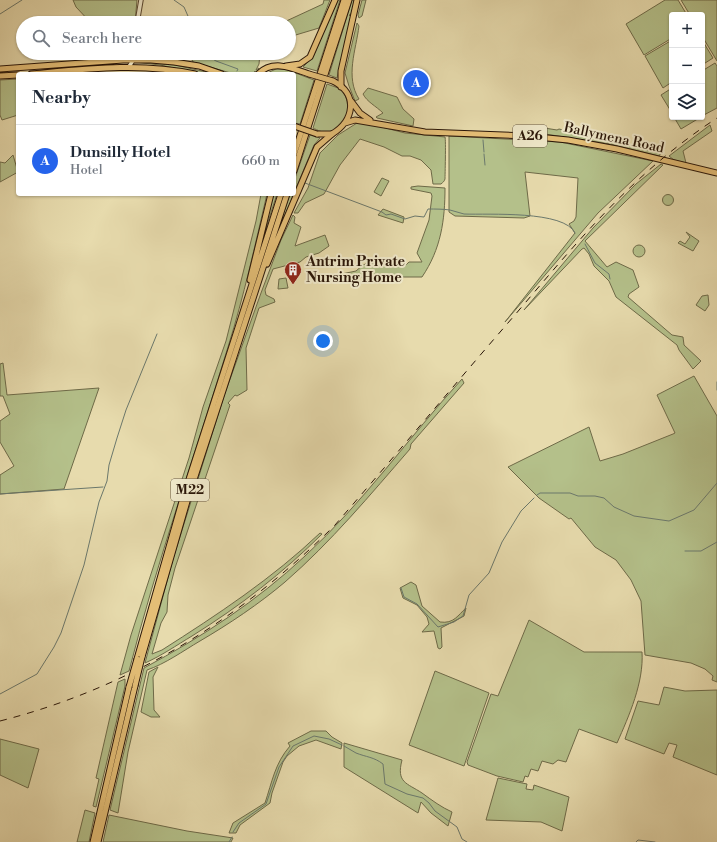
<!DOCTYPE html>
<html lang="en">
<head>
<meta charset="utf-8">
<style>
  body { margin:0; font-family:"Libre Bodoni",serif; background:#f2f2f3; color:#1f2937 }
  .controls { position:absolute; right:12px; top:12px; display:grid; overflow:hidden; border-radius:4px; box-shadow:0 1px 3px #0004 }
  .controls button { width:36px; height:36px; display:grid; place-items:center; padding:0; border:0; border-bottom:1px solid #e0e1e3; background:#fff; color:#1f2937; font:20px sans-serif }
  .you { position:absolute; left:323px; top:341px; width:14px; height:14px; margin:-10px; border:3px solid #fff; border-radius:50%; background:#1a73e8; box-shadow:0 0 0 6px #1a73e833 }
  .badge { display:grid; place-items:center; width:26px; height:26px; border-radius:50%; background:#2563eb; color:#fff; font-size:13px; font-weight:700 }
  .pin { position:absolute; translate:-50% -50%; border:2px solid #fff; box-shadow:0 1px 4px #0006 }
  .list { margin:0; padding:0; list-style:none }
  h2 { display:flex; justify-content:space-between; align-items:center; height:52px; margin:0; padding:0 16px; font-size:17px }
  h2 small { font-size:13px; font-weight:400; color:#747a83 }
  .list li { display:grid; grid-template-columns:26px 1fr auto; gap:12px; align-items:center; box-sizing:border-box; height:72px; padding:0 16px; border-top:1px solid #e0e1e3 }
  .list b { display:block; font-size:15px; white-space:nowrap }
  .list p { margin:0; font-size:13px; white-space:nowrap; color:#747a83 }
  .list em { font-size:13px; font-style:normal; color:#747a83 }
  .icon { flex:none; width:22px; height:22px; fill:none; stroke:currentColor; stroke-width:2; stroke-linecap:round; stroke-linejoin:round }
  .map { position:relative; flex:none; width:717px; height:842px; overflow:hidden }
  .search { position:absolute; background:#fff; box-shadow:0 1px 3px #0004; left:16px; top:16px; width:280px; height:44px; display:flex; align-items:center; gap:10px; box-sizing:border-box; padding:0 14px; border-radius:22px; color:#747a83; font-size:15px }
  .panel { position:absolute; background:#fff; box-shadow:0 1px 3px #0004; left:16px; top:72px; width:280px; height:124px; border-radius:4px }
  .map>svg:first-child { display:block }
  .green { fill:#b4c08a; stroke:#6e6a48 }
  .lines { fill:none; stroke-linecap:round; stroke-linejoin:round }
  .stream { stroke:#6b786c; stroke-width:1 }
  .tertiary-casing { stroke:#584630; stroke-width:5.5 }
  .trunk-casing { stroke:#291507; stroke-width:7 }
  .motorway-casing { stroke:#291507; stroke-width:7 }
  .tertiary { stroke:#efe8ca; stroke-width:3.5 }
  .trunk { stroke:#e4be76; stroke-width:5 }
  .motorway { stroke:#e4be76; stroke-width:5 }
  .rail { stroke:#291507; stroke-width:1; stroke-dasharray:7 7; stroke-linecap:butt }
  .trunk-bridge-casing { stroke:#291507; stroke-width:7; stroke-linecap:butt }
  .motorway-bridge-casing { stroke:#291507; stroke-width:7; stroke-linecap:butt }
  .trunk-bridge { stroke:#e4be76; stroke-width:5 }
  .motorway-bridge { stroke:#e4be76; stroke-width:5 }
  .labels { text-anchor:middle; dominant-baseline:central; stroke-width:4; stroke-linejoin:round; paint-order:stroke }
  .shield { fill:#efe8ca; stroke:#645442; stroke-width:1 }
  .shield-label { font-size:13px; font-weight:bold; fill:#291507 }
  .street-label { font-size:14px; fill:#291507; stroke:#efe8ca }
  .poi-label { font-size:14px; font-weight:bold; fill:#291507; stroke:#efe8ca; text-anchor:start }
</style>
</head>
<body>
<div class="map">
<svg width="717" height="842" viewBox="0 0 717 842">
  <rect width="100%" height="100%" fill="#e7dbad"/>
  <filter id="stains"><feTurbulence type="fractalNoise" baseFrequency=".005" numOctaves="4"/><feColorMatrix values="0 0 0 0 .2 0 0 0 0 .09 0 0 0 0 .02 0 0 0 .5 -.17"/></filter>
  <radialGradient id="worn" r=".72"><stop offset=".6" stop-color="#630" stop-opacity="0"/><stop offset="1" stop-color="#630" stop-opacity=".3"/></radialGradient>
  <path class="green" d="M73,0H137L135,23H91L76,7Z
    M324,0H330L319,28L289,37V23H282L323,4Z
    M337,0H340L317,71L303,67L313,57Z
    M352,0H355L351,14L349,15L351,17L337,78L329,75Z
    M362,0H366L362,16L359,18L358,15Z
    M665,0H678L687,15H672V38L644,55L626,24Z
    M681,0H717V61L702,36V15H690Z
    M357,23L359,26C356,50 345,77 359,99L355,101L349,86L345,73Z
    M672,40V82L663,88L645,56Z
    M702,40L713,58L702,65Z
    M248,53H260L259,64L256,70L259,68L256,74H254L255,71L253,74H234L193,62L192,60L197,57L248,54Z
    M135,62L175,65L215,74H202L160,65Z
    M715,63L717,66V108L702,116V71Z
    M276,69H285L314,80L300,124L294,123V74H265Z
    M18,79V115L2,120L0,115V80Z
    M327,84L341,89C354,104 347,129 328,132C323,133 317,130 313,128Z
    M368,88L397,97L403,109L414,119L413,126L377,118L376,117L383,113C376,106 367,102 363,94Z
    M672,88V113L661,95Z
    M674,117H701L681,129Z
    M357,123H366L405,133L445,137C446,140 445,176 445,179C444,182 443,182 441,184H433L431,170L421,160L410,156H402L384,147L360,139L340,165L324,194L305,203L298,213H294L308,188L320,153L338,135Z
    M710,125L712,131L683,151L686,163L674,160L669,156Z
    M532,126L557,130L559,129L661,153L659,156L610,144L532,132L531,130Z
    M310,135L320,138L314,145L294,193V181Z
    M449,136L560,142L653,161L598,213L505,322L575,233L569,224L574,221L576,217L578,178L525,172L530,216L524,218L455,216L449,212Z
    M13,155L18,172L0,182V162L5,163Z
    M661,164L663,165L585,241L607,267L616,262L633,270L639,287L629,294L628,297L672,335L683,337L684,345L701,361L693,369L679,350L677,345L616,297L609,281L594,266L589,254L584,248L582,249L524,310L593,228L636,184Z
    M382,178L389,181L381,196L374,192Z
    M418,186L445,188C445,220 441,249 422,277H358L331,280L332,276L356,271L363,265L368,263L406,265L409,262H422L417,253L429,220L432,196L431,193L411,189V187Z
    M261,194H267C255,245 244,296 228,347C195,455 157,561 129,671L120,675L131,635L189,458L203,407L226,341L256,221Z
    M273,194H277L264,234V232Z
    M290,194H294L276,236Z
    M662.5 200a5.5 5.5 0 1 1 11 0a5.5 5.5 0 1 1-11 0Z
    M383,209L404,217L403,223L378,215Z
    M293,215L295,217L294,223L301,227L295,246L325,235L329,246L319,253L306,257L300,262L273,269L265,290L266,295L274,299L275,302L259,308L246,348L247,390L237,396L235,395L228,403L230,405L175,568L168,595L167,612L161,623L152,654L162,650C217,615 273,578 320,533L322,534C283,573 240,606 192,636C177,645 161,656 145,663L173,559L224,396L261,293L281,240Z
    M686,232L699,241L693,251L678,243L680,241L685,244L690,237Z
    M633 251a6 6 0 1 1 12 0a6 6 0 1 1-12 0Z
    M286,278L288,288L278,289L279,279Z
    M708,295L709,305L705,311L696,305L702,296Z
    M3,363L7,395L99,388L64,489L0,494V475L14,466L0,442V421L10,414L3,396H0V364Z
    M694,376L717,416V682L712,680L713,676L705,669L691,663L645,655L641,601L631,580L616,560L595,547L571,518L569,519L539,498L508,467L589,427L600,461L623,454L673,434L675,433L657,395Z
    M462,379L464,383L411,444L410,449C370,495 331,542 285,582C259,604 229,624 200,641C183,651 165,664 147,670L128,752L118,813L110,810L144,668C202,637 257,601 305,556C363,503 409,437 462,379Z
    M411,582L416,585L422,606L440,622C454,624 458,615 466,608L464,616L441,628L442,647L440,649L438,648L434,631L422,632L429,624L427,617L417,605L403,598L400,588Z
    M529,620L584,652H642C644,682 629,716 617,743L579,729L566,762L558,760L553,764L542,761L538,771L531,769L528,777L525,776L523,782L497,776L468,765L467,762L491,694L498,696Z
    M158,667L153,677L154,710L160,717H151L141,712L149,672Z
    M435,671L489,693L464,766L409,745Z
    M125,679V686L96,807L93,806L99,779L96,778L118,682Z
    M664,687L685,691L717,690V775L673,757L677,745L669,743L664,754L625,739L638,701L659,705Z
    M311,731H326L332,737L342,743L341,749L316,740L299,746L287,756L283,762L272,793L270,803L240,825L236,833H229L233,823L265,803C272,782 275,763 290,746L288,743Z
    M0,739L39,749L28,788L0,775Z
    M344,743L402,760C396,783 407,783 422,793C433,801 441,807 452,812L448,826L431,813L421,802L418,813L344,767Z
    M498,778L527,784L526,789L533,790L534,785L569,797L562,831L541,822L486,820Z
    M85,810L95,813L89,842H77Z
    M109,815L187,831L233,838L231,842H103Z"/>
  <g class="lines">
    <path class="stream" d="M174,0L184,7L191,23
      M0,14L22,0
      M211,58L216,61L238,69L237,71
      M483,140L484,152
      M484,154L485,165
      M305,183L382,212L386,215L391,214L405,219L415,216L424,217L428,209C435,209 443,209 450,210C455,211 459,213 464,214C488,215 565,210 575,233
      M585,244L595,263L609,274L610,279
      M717,382V390
      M0,494L103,487
      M537,495L540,493H570L578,496H595L604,498L614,507L634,516L669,521L694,510L717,483
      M685,551H701L717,542
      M401,588L404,597L417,604L438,627L454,622L463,616L469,595L489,573L502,542L521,511L534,498
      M0,694L37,674L54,647L61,633L84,565L99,502L107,481L109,465L117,438L126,410L157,334
      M344,746C348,748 352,751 356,753C366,757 374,757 383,764L385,784L407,794L423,798L429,803L435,811L457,827L462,839L467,842
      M233,832L239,823L266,804L279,767L293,746L314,736L329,739L342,745
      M229,842L232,837
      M636,842L638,840L655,842"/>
    <defs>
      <path id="tertiary" d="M137,23L141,0
        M128,68L132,62L133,53"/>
      <path id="trunk" d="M0,69L123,60H151L174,62L199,66L222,74
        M31,74C85,69 141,62 195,74
        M258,74C273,59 292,68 309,74
        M0,76L18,75
        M351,101L360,113L370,120
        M345,123L355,120L425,132L527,136L568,140L617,149L717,173
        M317,134H332C354,121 359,94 333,81"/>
      <path id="motorway" d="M286,66L300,64L310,57L335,0
        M341,87V71L357,0
        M294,154L344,0
        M294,171L349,0
        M267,264L317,147L332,134
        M250,280L271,194
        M142,657L188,498L287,194
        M137,659L183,498L281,194
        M93,842L129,687
        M98,842L135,686"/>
    </defs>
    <use href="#tertiary" class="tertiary-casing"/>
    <use href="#trunk" class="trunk-casing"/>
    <use href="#motorway" class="motorway-casing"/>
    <use href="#tertiary" class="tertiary"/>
    <use href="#trunk" class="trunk"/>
    <use href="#motorway" class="motorway"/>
    <path class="rail" d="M0,721C130,688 241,619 335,525C395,456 454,385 514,316C578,241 633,173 717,118"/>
    <defs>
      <path id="trunk-bridge" d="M309,74L333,81
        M294,126L317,134"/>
      <path id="motorway-bridge" d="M135,686L142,657
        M129,687L137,659"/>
    </defs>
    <use href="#trunk-bridge" class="trunk-bridge-casing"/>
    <use href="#motorway-bridge" class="motorway-bridge-casing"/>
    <use href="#trunk-bridge" class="trunk-bridge"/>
    <use href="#motorway-bridge" class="motorway-bridge"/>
  </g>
  <defs>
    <symbol id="building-pin" viewBox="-11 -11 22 30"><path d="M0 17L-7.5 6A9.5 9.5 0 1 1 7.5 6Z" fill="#8f2418" stroke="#efe8ca"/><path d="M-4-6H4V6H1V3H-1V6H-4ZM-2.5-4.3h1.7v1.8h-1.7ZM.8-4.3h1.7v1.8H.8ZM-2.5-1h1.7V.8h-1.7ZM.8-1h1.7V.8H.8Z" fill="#fff"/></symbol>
  </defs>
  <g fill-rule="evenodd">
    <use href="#building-pin" x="283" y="260" width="20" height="27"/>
  </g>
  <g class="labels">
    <g class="shield">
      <rect x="513" y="125" width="34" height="22" rx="3"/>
      <rect x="171" y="479" width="38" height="22" rx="3"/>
    </g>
    <g class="shield-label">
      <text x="530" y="136">A26</text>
      <text x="190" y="490">M22</text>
    </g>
    <g class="street-label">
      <text transform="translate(614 138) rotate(12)">Ballymena Road</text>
    </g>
    <g class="poi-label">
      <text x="306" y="262">Antrim Private<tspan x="306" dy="16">Nursing Home</tspan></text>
    </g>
  </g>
  <rect width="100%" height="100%" filter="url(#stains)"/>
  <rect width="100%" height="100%" fill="url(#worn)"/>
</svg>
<div class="controls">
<button>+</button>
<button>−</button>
<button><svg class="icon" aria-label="layers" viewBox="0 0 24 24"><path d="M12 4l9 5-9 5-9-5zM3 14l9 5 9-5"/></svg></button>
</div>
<div class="you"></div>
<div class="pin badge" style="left:416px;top:83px">A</div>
<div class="search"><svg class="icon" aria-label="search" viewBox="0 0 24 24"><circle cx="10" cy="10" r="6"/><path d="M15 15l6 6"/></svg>Search here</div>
<section class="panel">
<h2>Nearby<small></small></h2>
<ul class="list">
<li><span class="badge">A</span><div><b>Dunsilly Hotel</b><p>Hotel</p></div><em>660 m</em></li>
</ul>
</section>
</div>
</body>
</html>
